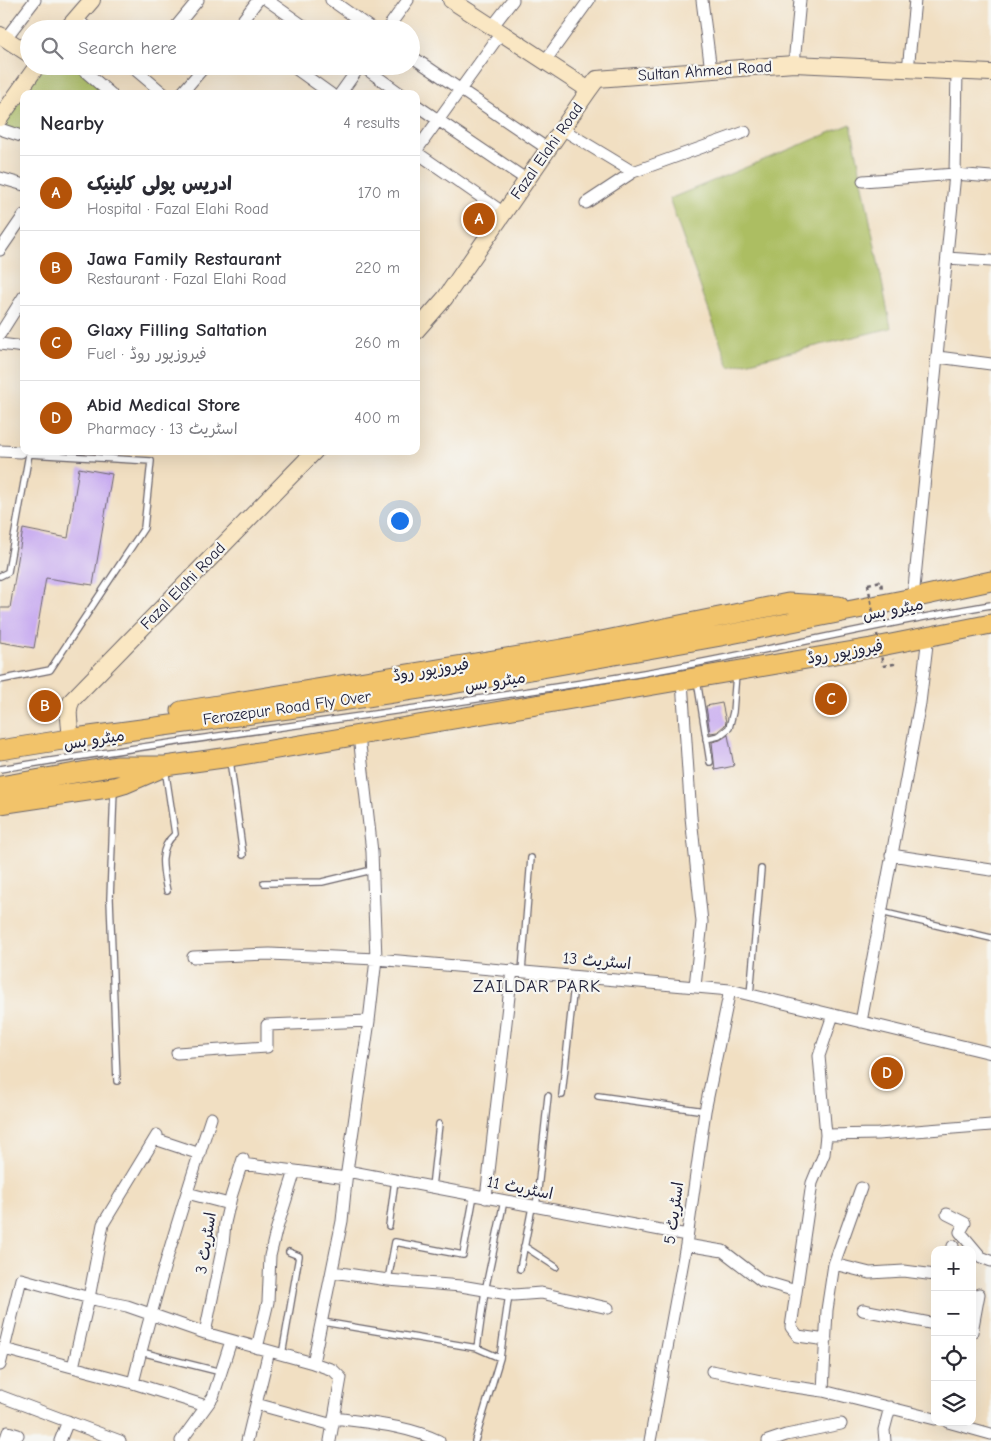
<!DOCTYPE html>
<html lang="en">
<head>
<meta charset="utf-8">
<style>
  body { margin:0; font-family:"Comic Neue","Playpen Sans Arabic",sans-serif; background:#f7f7f7; color:#2b2b33 }
  .controls { position:absolute; right:15px; bottom:15px; display:grid; overflow:hidden; border-radius:10px; box-shadow:0 5px 20px #0002 }
  .controls button { width:45px; height:45px; display:grid; place-items:center; padding:0; border:0; border-bottom:1px solid #e1e1e2; background:#fff; color:#2b2b33; font:25px sans-serif }
  .you { position:absolute; left:399px; top:520px; width:18px; height:18px; margin:-12px; border:4px solid #fff; border-radius:50%; background:#1a73e8; box-shadow:0 0 0 8px #1a73e833 }
  .badge { display:grid; place-items:center; width:32px; height:32px; border-radius:50%; background:#b45309; color:#fff; font-size:16px; font-weight:700 }
  .pin { position:absolute; translate:-50% -50%; border:2px solid #fff; box-shadow:0 1px 5px #0006 }
  .list { margin:0; padding:0; list-style:none }
  h2 { display:flex; justify-content:space-between; align-items:center; height:65px; margin:0; padding:0 20px; font-size:21px }
  h2 small { font-size:16px; font-weight:400; color:#7c7c81 }
  .list li { display:grid; grid-template-columns:32px 1fr auto; gap:15px; align-items:center; box-sizing:border-box; height:75px; padding:0 20px; border-top:1px solid #e1e1e2 }
  .list b { display:block; font-size:19px; white-space:nowrap }
  .list p { margin:0; font-size:16px; white-space:nowrap; color:#7c7c81 }
  .list em { font-size:16px; font-style:normal; color:#7c7c81 }
  .icon { flex:none; width:28px; height:28px; fill:none; stroke:currentColor; stroke-width:2; stroke-linecap:round; stroke-linejoin:round }
  .map { position:relative; flex:none; width:991px; height:1441px; overflow:hidden }
  .search { position:absolute; background:#fff; box-shadow:0 5px 20px #0002; left:20px; top:20px; width:400px; height:55px; display:flex; align-items:center; gap:12px; box-sizing:border-box; padding:0 18px; border-radius:28px; color:#7c7c81; font-size:19px }
  .panel { position:absolute; background:#fff; box-shadow:0 5px 20px #0002; left:20px; top:90px; width:400px; height:365px; border-radius:10px }
  .map>svg:first-child { display:block }
  .green { fill:#acbe62; stroke:#67704e }
  .building { fill:#c8abf0 }
  .lines { fill:none; stroke-linecap:round; stroke-linejoin:round }
  .lane-casing { stroke:#6a646a; stroke-width:8 }
  .street-casing { stroke:#6a646a; stroke-width:13 }
  .secondary-casing { stroke:#6a646a; stroke-width:18 }
  .primary-casing { stroke:#6a646a; stroke-width:21 }
  .path { stroke:#6a646a; stroke-width:2.5; stroke-dasharray:4 4; stroke-linecap:butt }
  .lane { stroke:#fff; stroke-width:5.5 }
  .street { stroke:#fff; stroke-width:11 }
  .secondary { stroke:#fae7c3; stroke-width:16 }
  .primary { stroke:#f2c36a; stroke-width:19 }
  .lane-bridge-casing { stroke:#6a646a; stroke-width:8; stroke-linecap:butt }
  .path-bridge { stroke:#6a646a; stroke-width:2.5; stroke-dasharray:4 4; stroke-linecap:butt }
  .lane-bridge { stroke:#fff; stroke-width:5.5 }
  .labels { text-anchor:middle; dominant-baseline:central; stroke-width:4.5; stroke-linejoin:round; paint-order:stroke }
  .street-label { font-size:16px; fill:#22223b; stroke:#f6f6f2 }
  .neighbourhood-label { font-size:18px; letter-spacing:1px; fill:#22223b; stroke:#f6f6f2 }
</style>
</head>
<body>
<div class="map">
<svg width="991" height="1441" viewBox="0 0 991 1441">
  <rect width="100%" height="100%" fill="#f6f6f2"/>
  <filter id="ink" filterUnits="userSpaceOnUse"><feTurbulence type="fractalNoise" baseFrequency=".02" numOctaves="2"/><feDisplacementMap in="SourceGraphic" scale="10" xChannelSelector="R" yChannelSelector="G"/><feConvolveMatrix kernelMatrix="1 2 1 2 8 2 1 2 1" color-interpolation-filters="sRGB"/></filter>
  <filter id="wash" filterUnits="userSpaceOnUse"><feTurbulence type="fractalNoise" baseFrequency=".0096" numOctaves="4" result="noise"/><feDisplacementMap in="SourceGraphic" scale="20" xChannelSelector="R" yChannelSelector="G"/><feGaussianBlur stdDeviation="1.12" result="paint"/><feColorMatrix in="noise" values="0 0 0 0 0 0 0 0 0 0 0 0 0 0 0 0 0 1.4 0 .05"/><feComposite in="paint" operator="in"/></filter>
  <g filter="url(#wash)">
    <rect width="100%" height="100%" fill="#f1dfc2"/>
    <path class="green" d="M38,66H79L111,94H24V137L0,129Z
      M851,124L891,328L729,367L669,199Z"/>
    <g id="blocks">
      <path class="building" d="M79,468L112,474L93,585L46,578L34,648L0,642V608H10L23,529L68,538Z
        M722,703L726,722L725,725L717,732L710,733L706,706Z
        M728,735L734,766L715,770L712,742L720,740Z"/>
    </g>
  </g>
  <g filter="url(#ink)">
    <use href="#blocks" fill-opacity="0" stroke="#6a646a" stroke-width="1"/>
    <g class="lines">
      <defs>
        <path id="lane" d="M0,576L8,572L29,454L151,461L144,528L50,670L0,680
          M697,680L710,762
          M706,739L719,736L729,728L733,712L736,674
          M230,760L243,855
          M165,768L175,834C157,849 163,871 167,891
          M114,789L110,899L117,1081
          M264,883L322,882L372,870
          M881,912L991,938
          M522,971L531,858
          M750,995L761,869
          M562,1095L575,976
          M598,1096L705,1111
          M432,1187L439,1124
          M536,1208L548,1096
          M389,1226L395,1180
          M524,1246L556,1267
          M520,1269L532,1207
          M388,1280L395,1242L463,1255L474,1195
          M323,1322L477,1348L500,1358
          M477,1348L485,1291L504,1201
          M141,1352L221,1372
          M282,1355L299,1256L289,1252
          M475,1441L500,1358L509,1294"/>
        <path id="street" d="M267,0L308,29
          M331,0L372,29
          M702,0L711,71
          M76,18L88,29
          M492,27L513,0
          M174,29L198,0
          M236,29L258,0
          M387,29L408,0
          M6,38L35,0
          M411,56L548,149
          M545,61L589,0
          M794,64L800,0
          M79,66L111,94
          M131,66L164,94
          M292,66L331,94
          M362,66L401,94
          M908,70L915,0
          M181,94L205,66
          M340,94L360,66
          M416,105L527,180
          M0,129L24,137
          M562,129L633,172
          M416,151L501,33
          M416,152L504,213
          M0,178L24,185
          M863,181L955,174L991,177
          M586,203L633,172L745,132
          M0,250L24,215
          M947,258L991,261
          M0,334L24,296
          M0,344L24,347
          M938,357L991,364
          M0,451L21,452
          M913,598L955,174L957,72
          M682,681L691,817L702,922L695,986
          M891,855L991,870
          M193,957L270,954L376,959L730,990L991,1053
          M861,1022L920,703L928,636
          M177,1053L267,1047V1025L369,1021
          M826,1135L878,1134L991,1125
          M155,1139L200,1154
          M242,1164L295,1171
          M347,1171L687,1235
          M861,1188L834,1264L827,1310L823,1391L935,1419
          M187,1193L229,1204
          M486,1198L512,970
          M947,1214L965,1223L960,1232L981,1257L991,1261
          M686,1245L723,1251L762,1281L796,1291
          M952,1250L953,1246
          M834,1264L870,1273L904,1271L935,1275
          M333,1272L388,1280L461,1286L514,1295L541,1293L608,1308
          M863,1310L935,1324
          M972,1332L979,1294
          M205,1333L223,1245L225,1223L231,1197L243,1159
          M826,1340L798,1336L791,1327L812,1183L824,1154L826,1135L819,1056L833,1015
          M257,1348L268,1302L270,1256L276,1231L295,1171L346,1178
          M313,1363L342,1221L347,1171L369,1021L376,959L372,852L359,736
          M0,1365L4,1349
          M73,1367L89,1298L103,1224L157,1135
          M712,1371L781,1385L823,1391
          M133,1383C155,1293 182,1206 211,1118
          M0,1396L120,1441
          M256,1404L333,1425
          M206,1406L133,1383L4,1349L21,1279L97,1300L127,1306L205,1333L313,1363L333,1370L341,1378L330,1441
          M334,1418C369,1423 407,1425 439,1441
          M948,1422L991,1434
          M5,1441L8,1432L18,1435
          M60,1441L68,1421
          M181,1441L213,1397L231,1341
          M247,1441L269,1351
          M650,1441L686,1245L705,1111L730,990
          M768,1441L786,1435L841,1424
          M885,1441L884,1430L890,1407"/>
        <path id="secondary" d="M451,0L589,90L597,79L794,64L991,73
          M67,29L92,0
          M0,35L29,54
          M0,118L37,66
          M416,331L445,298L589,90
          M70,729C69,718 67,709 72,700L315,451"/>
        <path id="primary" d="M181,711L562,649L788,603L839,606
          M0,750L75,738L288,709L452,684L721,636L913,598L991,581
          M0,786L116,766H165L230,757L871,648L991,624
          M0,804L114,787L124,784L159,769"/>
      </defs>
      <use href="#lane" class="lane-casing"/>
      <use href="#street" class="street-casing"/>
      <use href="#secondary" class="secondary-casing"/>
      <use href="#primary" class="primary-casing"/>
      <path class="path" d="M868,584L881,581L882,589
        M883,666L894,664L893,659"/>
      <use href="#lane" class="lane"/>
      <use href="#street" class="street"/>
      <use href="#secondary" class="secondary"/>
      <use href="#primary" class="primary"/>
      <defs>
        <path id="lane-bridge" d="M0,769C214,734 430,709 644,673C760,653 875,624 991,605"/>
      </defs>
      <use href="#lane-bridge" class="lane-bridge-casing"/>
      <path class="path-bridge" d="M868,584L874,619
        M877,634L883,666"/>
      <use href="#lane-bridge" class="lane-bridge"/>
    </g>
  </g>
  <g class="labels">
    <g class="street-label">
      <text transform="translate(705 71) rotate(-4)">Sultan Ahmed Road</text>
      <text transform="translate(547 151) rotate(-55)">Fazal Elahi Road</text>
      <text transform="translate(183 586) rotate(-46)">Fazal Elahi Road</text>
      <text transform="translate(893 610) rotate(-11)">میٹرو بس</text>
      <text transform="translate(845 652) rotate(-10)">فیروزپور روڈ</text>
      <text transform="translate(431 670) rotate(-9)">فیروزپور روڈ</text>
      <text transform="translate(495 682) rotate(-9)">میٹرو بس</text>
      <text transform="translate(287 708) rotate(-8)">Ferozepur Road Fly Over</text>
      <text transform="translate(94 740) rotate(-9)">میٹرو بس</text>
      <text transform="translate(597 961) rotate(5)">اسٹریٹ 13</text>
      <text transform="translate(520 1188) rotate(11)">اسٹریٹ 11</text>
      <text transform="translate(674 1213) rotate(-82)">اسٹریٹ 5</text>
      <text transform="translate(206 1243) rotate(-81)">اسٹریٹ 3</text>
    </g>
    <g class="neighbourhood-label">
      <text x="537" y="986">ZAILDAR PARK</text>
    </g>
  </g>
</svg>
<div class="controls">
<button>+</button>
<button>−</button>
<button><svg class="icon" aria-label="locate" viewBox="0 0 24 24"><circle cx="12" cy="12" r="6"/><path d="M12 2v4M12 18v4M2 12h4M18 12h4"/></svg></button>
<button><svg class="icon" aria-label="layers" viewBox="0 0 24 24"><path d="M12 4l9 5-9 5-9-5zM3 14l9 5 9-5"/></svg></button>
</div>
<div class="you"></div>
<div class="pin badge" style="left:479px;top:219px">A</div>
<div class="pin badge" style="left:45px;top:706px">B</div>
<div class="pin badge" style="left:831px;top:699px">C</div>
<div class="pin badge" style="left:887px;top:1073px">D</div>
<div class="search"><svg class="icon" aria-label="search" viewBox="0 0 24 24"><circle cx="10" cy="10" r="6"/><path d="M15 15l6 6"/></svg>Search here</div>
<section class="panel">
<h2>Nearby<small>4 results</small></h2>
<ul class="list">
<li><span class="badge">A</span><div><b>ادریس پولی کلینیک</b><p>Hospital · Fazal Elahi Road</p></div><em>170 m</em></li>
<li><span class="badge">B</span><div><b>Jawa Family Restaurant</b><p>Restaurant · Fazal Elahi Road</p></div><em>220 m</em></li>
<li><span class="badge">C</span><div><b>Glaxy Filling Saltation</b><p>Fuel · فیروزپور روڈ</p></div><em>260 m</em></li>
<li><span class="badge">D</span><div><b>Abid Medical Store</b><p>Pharmacy · اسٹریٹ 13</p></div><em>400 m</em></li>
</ul>
</section>
</div>
</body>
</html>
